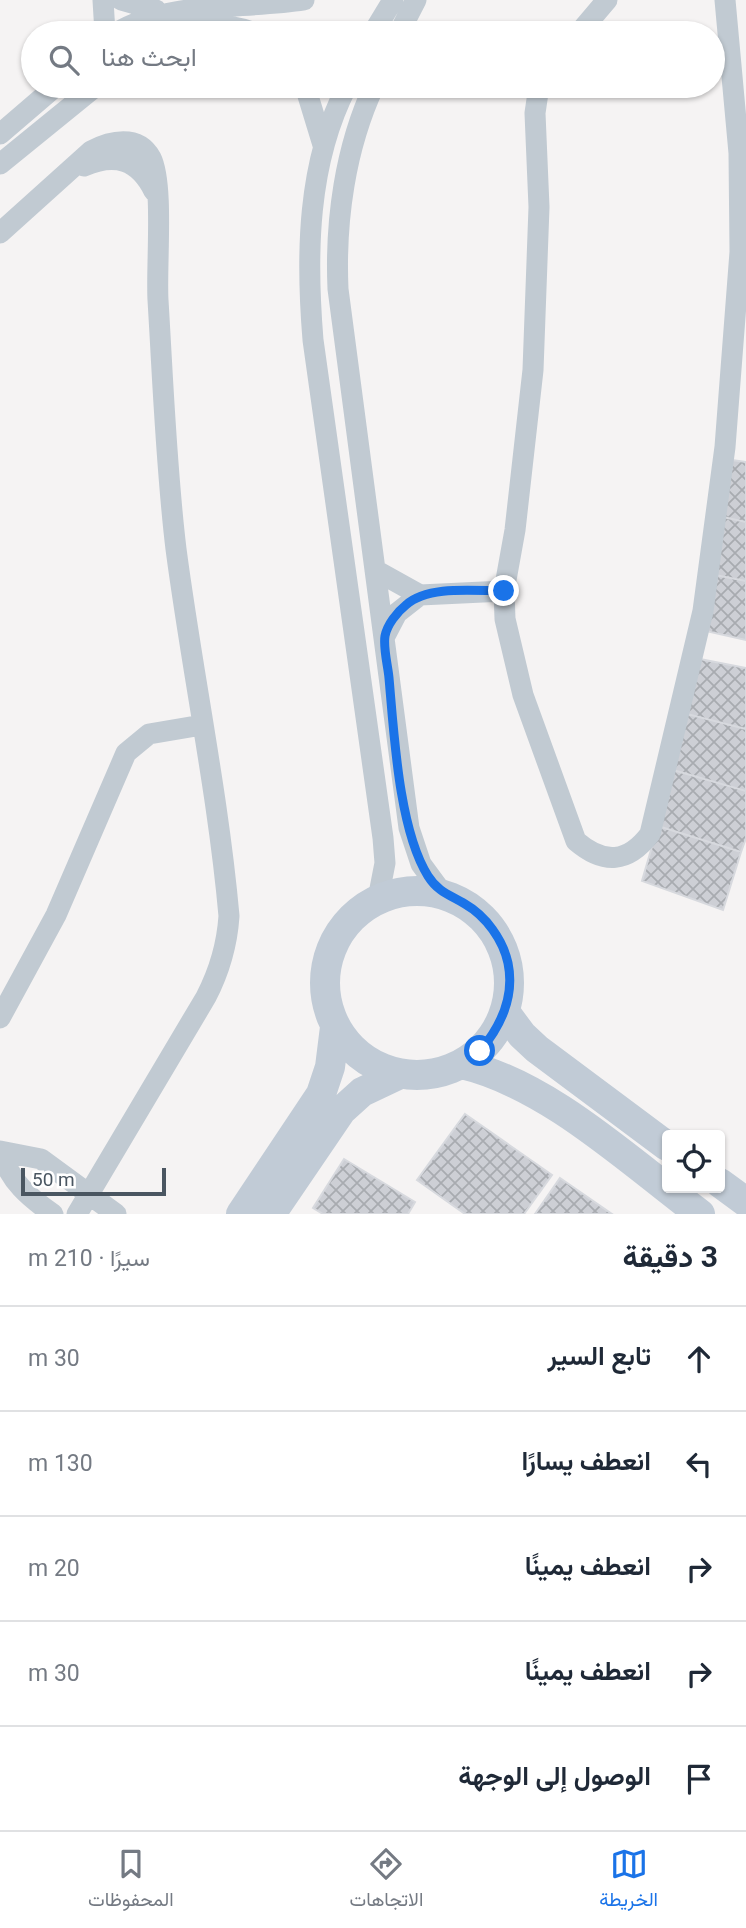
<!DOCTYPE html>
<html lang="ar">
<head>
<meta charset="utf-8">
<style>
  body { margin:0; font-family:Roboto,Vazirmatn,sans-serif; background:#f6f6f7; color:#1f2937; direction:rtl }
  .controls { position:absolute; right:21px; bottom:21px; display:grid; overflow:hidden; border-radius:7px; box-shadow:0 2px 5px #0004 }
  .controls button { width:63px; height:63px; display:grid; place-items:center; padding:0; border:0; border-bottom:2px solid #e0e1e3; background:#fff; color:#1f2937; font:35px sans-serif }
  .scale { position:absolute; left:21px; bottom:18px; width:145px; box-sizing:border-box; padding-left:7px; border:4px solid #4a5661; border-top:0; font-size:19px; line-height:24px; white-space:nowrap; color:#4a5661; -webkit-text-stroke:5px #fff; paint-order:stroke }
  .stop { position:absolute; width:21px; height:21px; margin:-16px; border:5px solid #1a73e8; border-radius:50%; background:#fff }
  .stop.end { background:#1a73e8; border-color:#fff; box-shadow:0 2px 7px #0008 }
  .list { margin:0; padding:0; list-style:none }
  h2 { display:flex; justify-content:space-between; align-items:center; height:91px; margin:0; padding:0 28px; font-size:30px }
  h2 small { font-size:23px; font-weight:400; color:#747a83 }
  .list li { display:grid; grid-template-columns:46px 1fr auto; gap:21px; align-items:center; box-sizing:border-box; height:105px; padding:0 28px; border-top:2px solid #e0e1e3 }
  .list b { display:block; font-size:26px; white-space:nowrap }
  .list em { font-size:23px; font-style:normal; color:#747a83 }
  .icon { flex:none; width:38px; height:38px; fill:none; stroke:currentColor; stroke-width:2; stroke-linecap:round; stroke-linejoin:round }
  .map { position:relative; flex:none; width:746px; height:1214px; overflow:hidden; direction:ltr }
  .search { position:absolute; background:#fff; box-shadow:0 2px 5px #0004; left:21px; right:21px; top:21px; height:77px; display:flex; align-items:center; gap:18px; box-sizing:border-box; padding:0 24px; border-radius:38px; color:#747a83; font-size:26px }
  .sheet { height:616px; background:#fff }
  nav { display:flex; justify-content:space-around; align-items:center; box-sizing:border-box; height:98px; border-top:2px solid #e0e1e3; background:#fff; font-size:19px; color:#747a83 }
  nav a { display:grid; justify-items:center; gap:4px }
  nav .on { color:#1a73e8 }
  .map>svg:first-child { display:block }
  .building { fill:url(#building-cross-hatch); stroke:#d7d9de; stroke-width:2 }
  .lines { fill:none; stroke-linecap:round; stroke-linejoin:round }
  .street { stroke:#c1cad2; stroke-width:21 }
  .secondary { stroke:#c1cbd6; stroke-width:30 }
  .route { stroke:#1a73e8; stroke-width:9 }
</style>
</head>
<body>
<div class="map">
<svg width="746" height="1214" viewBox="0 0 746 1214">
  <defs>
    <pattern id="building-cross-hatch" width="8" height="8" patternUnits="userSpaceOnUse" patternTransform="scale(1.75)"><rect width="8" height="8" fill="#cdcfd5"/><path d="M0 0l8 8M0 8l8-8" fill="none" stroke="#a8abb0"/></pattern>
  </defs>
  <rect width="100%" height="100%" fill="#f5f3f3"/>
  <path class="building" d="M732,460L746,462V522L723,517Z
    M723,517L746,522V581L715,575Z
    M715,575L746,581V640L706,631Z
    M700,659L746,668V729L687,714Z
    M687,714L746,729V791L673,770Z
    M673,770L746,791V838L741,852L658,826Z
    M658,826L741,852L723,910L642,881Z
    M465,1114L552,1175L524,1214H465L417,1180Z
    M344,1159L415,1202L408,1214H323L313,1208Z
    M560,1178L612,1214H535Z"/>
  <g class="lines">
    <path class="street" d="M103,0L105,33
      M121,0L156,10
      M116,33C170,0 241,10 304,0
      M167,33C196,23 226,22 255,33
      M373,33L393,0
      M399,33L416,0
      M579,33L607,0
      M305,86L323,145
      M347,86C307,163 306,255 313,340L383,838L385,863L378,899
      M374,86C345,148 335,221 338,289L409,828L421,864L443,894
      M539,86L535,113L539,207L533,370L515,530L504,591L505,619L523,695L576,841C604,865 628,863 650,834L703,611L725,447L740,252L739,153L725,0
      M0,134L56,86
      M0,164L96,86
      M84,166C115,153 138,159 154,191
      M0,233L91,151C110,141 138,134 151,158C164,184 156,266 158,300C163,382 166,466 176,549C192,671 218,793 229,916C227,946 220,970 206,997L77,1214
      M375,570L420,595L504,591
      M385,636L397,613L420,595
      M0,1018L56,915L126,753L149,734L202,725
      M0,1151L41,1159L116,1214
      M2,1153C9,1181 30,1198 53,1214"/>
    <path class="secondary" d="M325 983a92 92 0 1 1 184 0a92 92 0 1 1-184 0Z
      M505,1012L522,1035L537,1049L667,1146
      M461,1064C548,1084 629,1161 700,1214
      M720,1183L746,1202
      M241,1214L321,1094L330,1067L335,1027
      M271,1214L341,1111L362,1092L400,1074"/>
  </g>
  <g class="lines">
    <path class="route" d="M480,1051C501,1026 515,997 508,963C503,940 486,916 465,904C450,895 438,892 428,876C399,830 394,734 389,678C388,666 383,648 385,636C387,625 397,612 406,605C428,585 475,591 504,591"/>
  </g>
</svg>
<div class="controls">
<button><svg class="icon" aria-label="locate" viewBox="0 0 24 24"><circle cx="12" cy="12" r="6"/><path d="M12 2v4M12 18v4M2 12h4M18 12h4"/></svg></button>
</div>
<div class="scale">50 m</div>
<div class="stop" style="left:480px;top:1051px"></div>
<div class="stop end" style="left:504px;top:591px"></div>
<div class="search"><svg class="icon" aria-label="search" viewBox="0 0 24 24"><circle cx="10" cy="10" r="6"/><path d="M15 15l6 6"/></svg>ابحث هنا</div>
</div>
<section class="sheet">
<h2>3 دقيقة<small>سيرًا · 210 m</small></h2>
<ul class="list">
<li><svg class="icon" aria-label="ahead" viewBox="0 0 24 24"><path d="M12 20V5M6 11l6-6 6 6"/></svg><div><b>تابع السير</b></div><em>30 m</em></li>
<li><svg class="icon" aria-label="left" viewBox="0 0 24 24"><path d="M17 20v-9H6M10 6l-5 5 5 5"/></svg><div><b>انعطف يسارًا</b></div><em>130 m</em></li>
<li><svg class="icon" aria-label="right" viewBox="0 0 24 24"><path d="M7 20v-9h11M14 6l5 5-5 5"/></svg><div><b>انعطف يمينًا</b></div><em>20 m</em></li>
<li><svg class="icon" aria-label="right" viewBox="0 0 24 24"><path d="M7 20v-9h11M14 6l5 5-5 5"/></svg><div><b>انعطف يمينًا</b></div><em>30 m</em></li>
<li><svg class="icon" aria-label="arrive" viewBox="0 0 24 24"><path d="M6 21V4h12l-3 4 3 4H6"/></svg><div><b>الوصول إلى الوجهة</b></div></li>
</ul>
</section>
<nav>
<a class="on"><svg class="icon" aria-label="map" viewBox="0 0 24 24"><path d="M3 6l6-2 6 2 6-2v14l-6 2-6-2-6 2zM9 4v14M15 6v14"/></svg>الخريطة</a>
<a><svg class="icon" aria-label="directions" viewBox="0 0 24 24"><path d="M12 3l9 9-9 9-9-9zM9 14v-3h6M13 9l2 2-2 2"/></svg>الاتجاهات</a>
<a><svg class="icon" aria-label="saved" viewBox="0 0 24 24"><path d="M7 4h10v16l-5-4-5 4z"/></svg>المحفوظات</a>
</nav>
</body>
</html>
